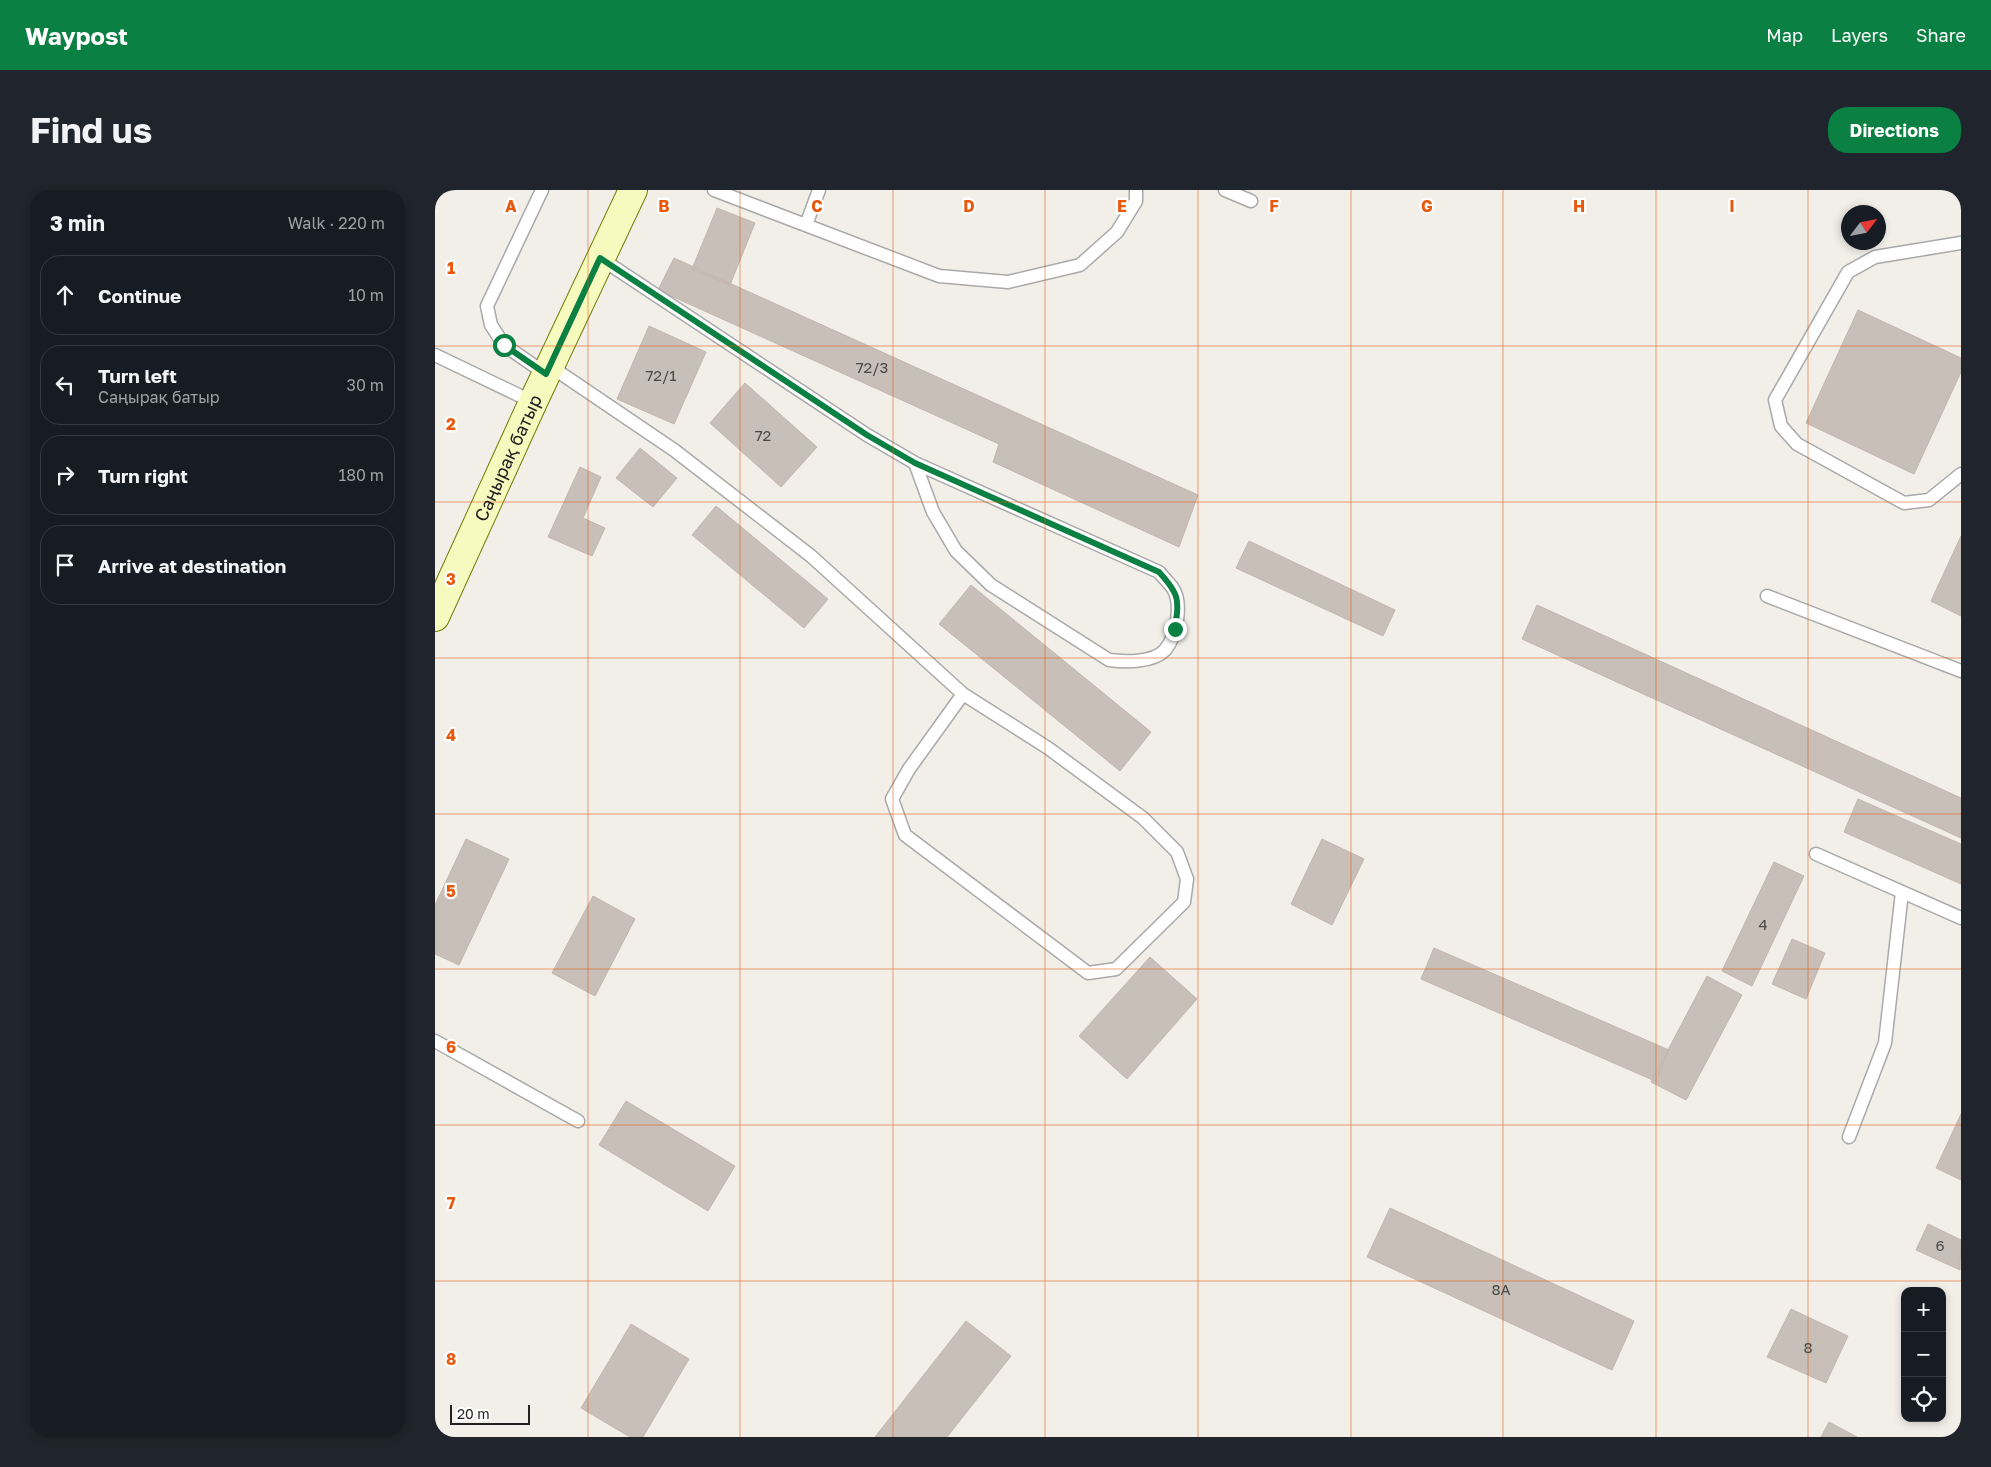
<!DOCTYPE html>
<html lang="en">
<head>
<meta charset="utf-8">
<style>
  body { margin:0; font-family:"Golos Text",sans-serif; background:#20242c; color:#f1f3f6 }
  .controls { position:absolute; right:15px; bottom:15px; display:grid; overflow:hidden; border-radius:10px; box-shadow:0 2px 8px #0003 }
  .controls button { width:45px; height:45px; display:grid; place-items:center; padding:0; border:0; border-bottom:1px solid #363941; background:#171b24; color:#f1f3f6; font:25px sans-serif }
  .compass { position:absolute; left:1406px; top:15px; width:45px; height:45px; border-radius:50%; background:#171b24; box-shadow:0 2px 8px #0003; rotate:58deg }
  .scale { position:absolute; left:15px; bottom:12px; width:80px; box-sizing:border-box; padding-left:5px; border:2px solid #222; border-top:0; font-size:14px; line-height:18px; white-space:nowrap; color:#222; -webkit-text-stroke:4px #fff; paint-order:stroke }
  .stop { position:absolute; width:15px; height:15px; margin:-11px; border:4px solid #0b8043; border-radius:50%; background:#fff }
  .stop.end { background:#0b8043; border-color:#fff; box-shadow:0 1px 5px #0008 }
  .list { margin:0; padding:0; list-style:none }
  h2 { display:flex; justify-content:space-between; align-items:center; height:65px; margin:0; padding:0 20px; font-size:21px }
  h2 small { font-size:16px; font-weight:400; color:#9ea1a6 }
  .list li { display:grid; grid-template-columns:32px 1fr auto; gap:15px; align-items:center; box-sizing:border-box; height:80px; margin:0 10px 10px; padding:0 10px; border:1px solid #363941; border-radius:20px }
  .list b { display:block; font-size:19px; white-space:nowrap }
  .list p { margin:0; font-size:16px; white-space:nowrap; color:#9ea1a6 }
  .list em { font-size:16px; font-style:normal; color:#9ea1a6 }
  .icon { flex:none; width:28px; height:28px; fill:none; stroke:currentColor; stroke-width:2; stroke-linecap:round; stroke-linejoin:round }
  .map { position:relative; flex:none; width:1526px; height:1247px; overflow:hidden; border-radius:20px }
  header { display:flex; align-items:center; gap:30px; box-sizing:border-box; height:70px; padding:0 25px; background:#0b8043; color:#fff }
  header strong { font-size:24px }
  nav { display:flex; gap:28px; margin-inline-start:auto; font-size:18px }
  .intro { display:flex; align-items:center; justify-content:space-between; box-sizing:border-box; height:120px; padding:0 30px }
  h1 { margin:0; font-size:35px }
  .button { padding:12px 22px; border-radius:20px; background:#0b8043; color:#fff; font-size:18px; font-weight:700 }
  main { display:flex; gap:30px; padding:0 30px }
  aside { flex:1; background:#171b24; border-radius:20px; box-shadow:0 2px 8px #0003 }
  .map>svg:first-child { display:block }
  .building { fill:#c7bfb8; stroke:#c4b6ab }
  .lines { fill:none; stroke-linecap:round; stroke-linejoin:round }
  .lane-casing { stroke:#a9a9a9; stroke-width:15 }
  .secondary-casing { stroke:#707d05; stroke-width:30 }
  .lane { stroke:#fff; stroke-width:12 }
  .secondary { stroke:#f7fabf; stroke-width:28 }
  .route { stroke:#0b8043; stroke-width:6 }
  .grid { fill:none; stroke:#e8590c; stroke-width:1; stroke-opacity:0.55 }
  .labels { text-anchor:middle; dominant-baseline:central; stroke-width:4.5; stroke-linejoin:round; paint-order:stroke }
  .number-label { font-size:15px; fill:#4b4948 }
  .street-label { font-size:18px; fill:#222; stroke:#fff }
  .grid-label { font-size:16px; text-anchor:middle; font-weight:bold; fill:#e8590c; stroke:#fff; stroke-width:4.5; stroke-linejoin:round; paint-order:stroke }
</style>
</head>
<body>
<header>
<strong>Waypost</strong>
<nav><a>Map</a><a>Layers</a><a>Share</a></nav>
</header>
<div class="intro"><h1>Find us</h1><a class="button">Directions</a></div>
<main>
<aside>
<h2>3 min<small>Walk · 220 m</small></h2>
<ul class="list">
<li><svg class="icon" aria-label="ahead" viewBox="0 0 24 24"><path d="M12 20V5M6 11l6-6 6 6"/></svg><div><b>Continue</b></div><em>10 m</em></li>
<li><svg class="icon" aria-label="left" viewBox="0 0 24 24"><path d="M17 20v-9H6M10 6l-5 5 5 5"/></svg><div><b>Turn left</b><p>Саңырақ батыр</p></div><em>30 m</em></li>
<li><svg class="icon" aria-label="right" viewBox="0 0 24 24"><path d="M7 20v-9h11M14 6l5 5-5 5"/></svg><div><b>Turn right</b></div><em>180 m</em></li>
<li><svg class="icon" aria-label="arrive" viewBox="0 0 24 24"><path d="M6 21V4h12l-3 4 3 4H6"/></svg><div><b>Arrive at destination</b></div></li>
</ul>
</aside>
<div class="map">
<svg width="1526" height="1247" viewBox="0 0 1526 1247">
  <rect width="100%" height="100%" fill="#f2efe9"/>
  <path class="building" d="M282,18L320,33L295,95L257,79Z
    M239,68L763,305L744,357L558,272L564,254L223,100Z
    M1423,120L1526,168V182L1479,284L1371,233Z
    M214,136L271,162L239,234L182,209Z
    M310,193L382,257L346,297L275,233Z
    M205,258L242,288L218,317L181,288Z
    M145,277L166,287L148,328L170,338L157,366L113,347Z
    M281,316L393,409L369,438L257,345Z
    M1526,346V426L1496,411Z
    M814,351L960,420L948,446L801,378Z
    M536,395L716,542L685,581L504,434Z
    M1102,415L1526,608V648L1087,449Z
    M1423,609L1526,654V694L1409,642Z
    M31,649L74,669L24,775L0,764V715Z
    M887,649L929,669L897,735L856,714Z
    M1339,672L1369,686L1317,796L1287,781Z
    M158,706L200,729L160,806L117,783Z
    M1357,749L1390,763L1371,809L1337,794Z
    M999,758L1234,860L1220,891L986,789Z
    M715,767L762,809L692,889L644,846Z
    M1272,786L1307,805L1251,910L1216,892Z
    M191,911L300,976L273,1021L164,955Z
    M1526,924V990L1501,978Z
    M955,1018L1199,1131L1177,1180L932,1067Z
    M1493,1034L1526,1050L1525,1080L1481,1060Z
    M1356,1119L1413,1146L1391,1193L1332,1167Z
    M531,1131L576,1166L512,1247H440Z
    M196,1134L254,1169L208,1247H195L146,1218Z
    M1394,1232L1422,1247H1386Z"/>
  <g class="lines">
    <defs>
      <path id="lane" d="M107,0L52,116L56,135L69,155L111,184
        M279,0L504,86L573,92L645,75L682,42L701,11V0
        M790,0L816,11
        M371,35L384,0
        M1526,53L1440,67L1413,82L1340,210L1346,236L1362,254L1469,313L1494,310L1526,284
        M165,68L432,245L480,273L724,382C728,387 733,392 737,397C748,412 742,446 730,460C718,473 690,472 674,470L556,395L521,361L498,322L480,273
        M0,165L98,212
        M115,176L239,260L376,366L528,504L613,558L708,628L742,662L752,689L749,712L681,779L653,783L470,645L457,609L474,579L528,504
        M1332,406L1526,481
        M1381,664L1526,728
        M0,851L143,931
        M1414,947L1450,853L1467,702"/>
      <g id="secondary">
        <path id="s1" d="M0,427L98,212L198,0"/>
      </g>
    </defs>
    <use href="#lane" class="lane-casing"/>
    <use href="#secondary" class="secondary-casing"/>
    <use href="#lane" class="lane"/>
    <use href="#secondary" class="secondary"/>
  </g>
  <g class="lines">
    <path class="route" d="M69,155L111,184L165,68L432,245L480,273L724,382C745,405 744,409 740,439"/>
  </g>
  <path class="grid" d="M153,0V1247M305,0V1247M458,0V1247M610,0V1247M763,0V1247M916,0V1247M1068,0V1247M1221,0V1247M1373,0V1247M0,156H1526M0,312H1526M0,468H1526M0,624H1526M0,779H1526M0,935H1526M0,1091H1526"/>
  <g class="labels">
    <g class="number-label">
      <text x="437" y="177">72/3</text>
      <text x="226" y="185">72/1</text>
      <text x="328" y="245">72</text>
      <text x="1328" y="734">4</text>
      <text x="1505" y="1055">6</text>
      <text x="1066" y="1099">8А</text>
      <text x="1373" y="1157">8</text>
    </g>
    <g class="street-label">
      <text stroke="none"><textPath href="#s1" startOffset="175">Саңырақ батыр</textPath></text>
    </g>
  </g>
  <g class="grid-label">
    <text x="76" y="22">A</text>
    <text x="229" y="22">B</text>
    <text x="382" y="22">C</text>
    <text x="534" y="22">D</text>
    <text x="687" y="22">E</text>
    <text x="839" y="22">F</text>
    <text x="992" y="22">G</text>
    <text x="1144" y="22">H</text>
    <text x="1297" y="22">I</text>
    <text x="16" y="84">1</text>
    <text x="16" y="240">2</text>
    <text x="16" y="395">3</text>
    <text x="16" y="551">4</text>
    <text x="16" y="707">5</text>
    <text x="16" y="863">6</text>
    <text x="16" y="1019">7</text>
    <text x="16" y="1175">8</text>
  </g>
</svg>
<div class="controls">
<button>+</button>
<button>−</button>
<button><svg class="icon" aria-label="locate" viewBox="0 0 24 24"><circle cx="12" cy="12" r="6"/><path d="M12 2v4M12 18v4M2 12h4M18 12h4"/></svg></button>
</div>
<svg class="compass" viewBox="-18 -18 36 36"><path d="M0-13l5 13h-10z" fill="#e53935"/><path d="M0 13l5-13h-10z" fill="#9ea1a6"/></svg>
<div class="scale">20 m</div>
<div class="stop" style="left:69px;top:155px"></div>
<div class="stop end" style="left:740px;top:439px"></div>
</div>
</main>
</body>
</html>
